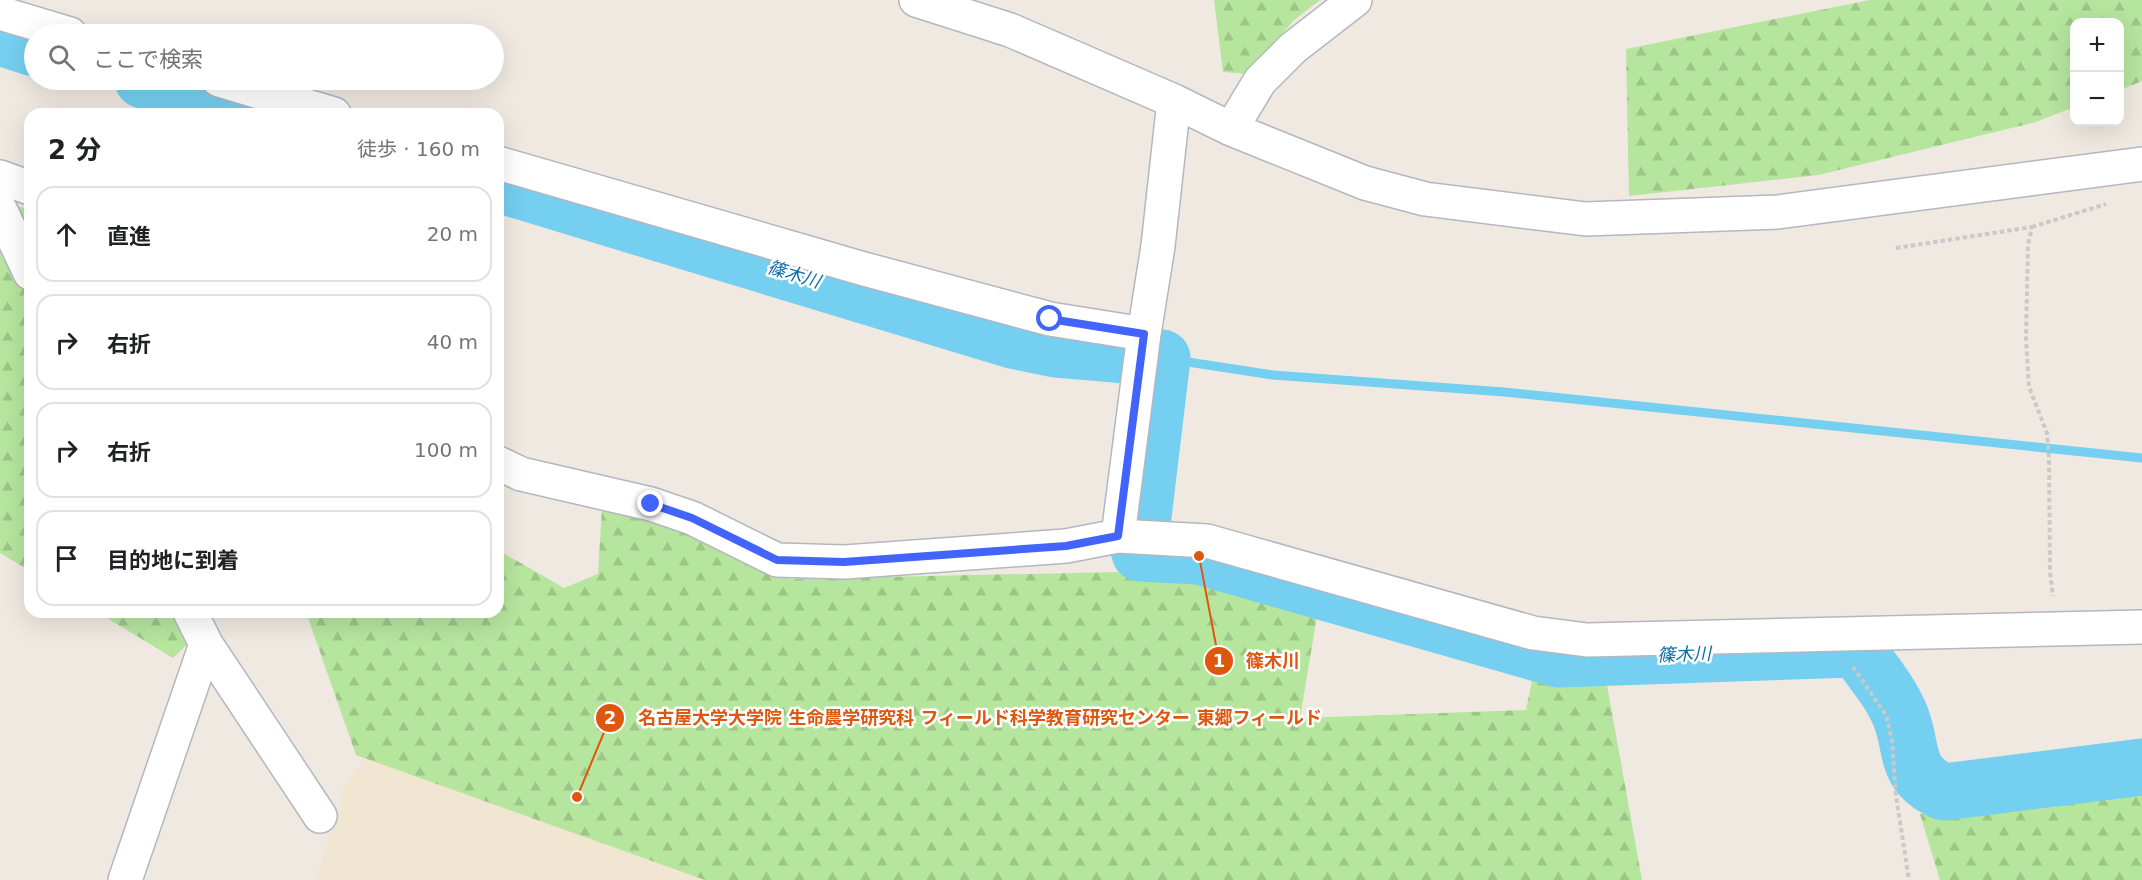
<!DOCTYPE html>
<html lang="ja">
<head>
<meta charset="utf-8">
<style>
  body { margin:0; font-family:"DejaVu Sans","Noto Sans JP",sans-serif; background:#f2f2f2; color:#202124 }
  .controls { position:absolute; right:18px; top:18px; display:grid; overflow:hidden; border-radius:12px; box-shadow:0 6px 24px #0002 }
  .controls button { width:54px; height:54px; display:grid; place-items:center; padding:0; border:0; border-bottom:2px solid #e0e0e0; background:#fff; color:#202124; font:30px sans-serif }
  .stop { position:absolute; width:18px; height:18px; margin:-14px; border:4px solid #4264fb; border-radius:50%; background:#fff }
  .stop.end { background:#4264fb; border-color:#fff; box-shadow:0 2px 6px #0008 }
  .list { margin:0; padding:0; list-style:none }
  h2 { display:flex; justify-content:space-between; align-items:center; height:78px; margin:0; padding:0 24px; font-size:26px }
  h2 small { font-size:20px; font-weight:400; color:#757577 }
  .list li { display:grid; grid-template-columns:39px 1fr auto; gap:18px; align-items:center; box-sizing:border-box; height:96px; margin:0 12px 12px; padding:0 12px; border:2px solid #e0e0e0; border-radius:18px }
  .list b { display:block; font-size:22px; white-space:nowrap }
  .list em { font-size:20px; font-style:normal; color:#757577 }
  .icon { flex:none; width:33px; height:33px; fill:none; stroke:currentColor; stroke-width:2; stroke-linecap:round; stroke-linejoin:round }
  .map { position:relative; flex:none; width:2142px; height:880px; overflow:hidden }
  .search { position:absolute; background:#fff; box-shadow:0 6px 24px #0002; left:24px; top:24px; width:480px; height:66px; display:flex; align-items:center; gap:15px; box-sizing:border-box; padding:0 21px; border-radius:33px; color:#757577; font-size:22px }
  .panel { position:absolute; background:#fff; box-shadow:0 6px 24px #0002; left:24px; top:108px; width:480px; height:510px; border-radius:18px }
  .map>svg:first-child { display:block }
  .education { fill:#f0e6d1 }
  .forest { fill:url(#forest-firs) }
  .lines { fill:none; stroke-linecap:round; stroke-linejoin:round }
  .stream { stroke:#75cff0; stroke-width:9 }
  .river { stroke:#75cff0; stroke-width:57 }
  .minor-casing { stroke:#b4b7c1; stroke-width:36 }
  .path { stroke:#c9c9c9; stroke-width:4; stroke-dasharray:4.5 3; stroke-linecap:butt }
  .minor { stroke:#fff; stroke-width:33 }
  .route { stroke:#4264fb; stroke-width:8 }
  .labels { text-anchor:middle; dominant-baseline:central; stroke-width:5; stroke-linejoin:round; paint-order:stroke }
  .water-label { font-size:18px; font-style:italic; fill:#0d6fa3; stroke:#fff }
  .leader { fill:none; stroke:#df570e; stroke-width:2 }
  .callout-dot { fill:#df570e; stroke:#fff; stroke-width:2 }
  .mark-label { font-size:18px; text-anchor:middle; font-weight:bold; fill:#fff }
  .callout-label { font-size:18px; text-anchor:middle; font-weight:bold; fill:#df570e; stroke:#fff; stroke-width:5; stroke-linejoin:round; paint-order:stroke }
</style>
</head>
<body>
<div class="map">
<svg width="2142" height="880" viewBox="0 0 2142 880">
  <defs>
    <pattern id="forest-firs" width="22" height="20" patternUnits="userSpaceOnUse" patternTransform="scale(1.5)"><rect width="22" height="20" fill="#b6e59e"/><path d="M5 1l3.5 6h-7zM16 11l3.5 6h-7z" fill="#9dc588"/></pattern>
  </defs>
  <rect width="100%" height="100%" fill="#efe9e1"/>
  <path class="education" d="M403,719L893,880H316L346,781Z"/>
  <path class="forest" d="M1214,0H1320L1293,21L1248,74L1223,72Z
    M1870,0H2142V81L2120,90V22H2074V107L2036,122L1818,175L1629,196L1626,49Z
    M0,203L30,209V571L0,553Z
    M602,508L690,531L791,579L1208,570L1318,610L1300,718L1526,710L1535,667L1605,674L1642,880H705L356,755L306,612H498V550L564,588L598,574Z
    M97,612H183L195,637L173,658Z
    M2142,783V880H1940L1920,814Z"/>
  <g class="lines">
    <path class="stream" d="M1162,358L1273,375L1504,392L2142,458"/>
    <path class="river" d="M0,37L34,48
      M143,80L261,114
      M498,184L1012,340L1056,349L1162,358L1139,550L1140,553L1199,556L1559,659L1852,649L1858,651C1873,672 1890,691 1900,715C1914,748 1902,774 1944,792L2142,767"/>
    <defs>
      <path id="minor" d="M916,0L1010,30L1174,101L1231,129L1365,183L1425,199L1586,219L1778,212L2142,164
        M0,13L70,34
        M219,80L334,114
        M1231,129L1260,81L1293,48L1355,0
        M498,163L864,269L1050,319L1144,334
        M0,177L30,188
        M0,209L30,273
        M498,463L521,474L651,504L692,518L777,560L845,562L1066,546L1118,536L1207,541L1533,633L1587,640L2142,627
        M1118,536L1144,334L1158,246L1174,101
        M190,612L206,644L320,816
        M125,880L206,644"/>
    </defs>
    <use href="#minor" class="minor-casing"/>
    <path class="path" d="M2032,227L2106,204
      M1896,248L2032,227L2028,245L2026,338L2029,387L2047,433L2049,457L2050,573L2053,596
      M1853,667L1886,715L1892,741L1896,796L1909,880"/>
    <use href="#minor" class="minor"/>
  </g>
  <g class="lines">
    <path class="route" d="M651,504L692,518L777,560L844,562L1066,546L1118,536L1144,334L1050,319"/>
  </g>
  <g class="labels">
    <g class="water-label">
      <text transform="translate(794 274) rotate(17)">篠木川</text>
      <text transform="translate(1684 654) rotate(-2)">篠木川</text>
    </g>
  </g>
  <path class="leader" d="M1199 556L1219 661M577 797L610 718"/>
  <g class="callout-dot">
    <circle cx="1199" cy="556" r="6"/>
    <circle cx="577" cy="797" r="6"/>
    <circle cx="1219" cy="661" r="15"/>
    <circle cx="610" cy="718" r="15"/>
  </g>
  <g class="mark-label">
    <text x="1219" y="667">1</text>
    <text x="610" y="724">2</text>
  </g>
  <g class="callout-label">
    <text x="1273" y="667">篠木川</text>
    <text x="980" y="724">名古屋大学大学院 生命農学研究科 フィールド科学教育研究センター 東郷フィールド</text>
  </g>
</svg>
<div class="controls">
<button>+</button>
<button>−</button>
</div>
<div class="stop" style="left:1050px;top:319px"></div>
<div class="stop end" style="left:651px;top:504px"></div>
<div class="search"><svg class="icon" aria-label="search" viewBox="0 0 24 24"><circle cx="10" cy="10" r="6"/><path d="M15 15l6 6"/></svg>ここで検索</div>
<section class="panel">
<h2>2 分<small>徒歩 · 160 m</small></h2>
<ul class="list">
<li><svg class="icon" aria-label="ahead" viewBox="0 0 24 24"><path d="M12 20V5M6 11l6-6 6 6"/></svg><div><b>直進</b></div><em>20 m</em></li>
<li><svg class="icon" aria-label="right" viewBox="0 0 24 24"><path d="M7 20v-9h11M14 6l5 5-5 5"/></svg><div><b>右折</b></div><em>40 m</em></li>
<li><svg class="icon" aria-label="right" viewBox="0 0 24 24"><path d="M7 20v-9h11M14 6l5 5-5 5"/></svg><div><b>右折</b></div><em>100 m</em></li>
<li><svg class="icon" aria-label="arrive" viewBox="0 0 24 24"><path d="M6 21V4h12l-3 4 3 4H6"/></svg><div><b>目的地に到着</b></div></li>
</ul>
</section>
</div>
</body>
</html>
